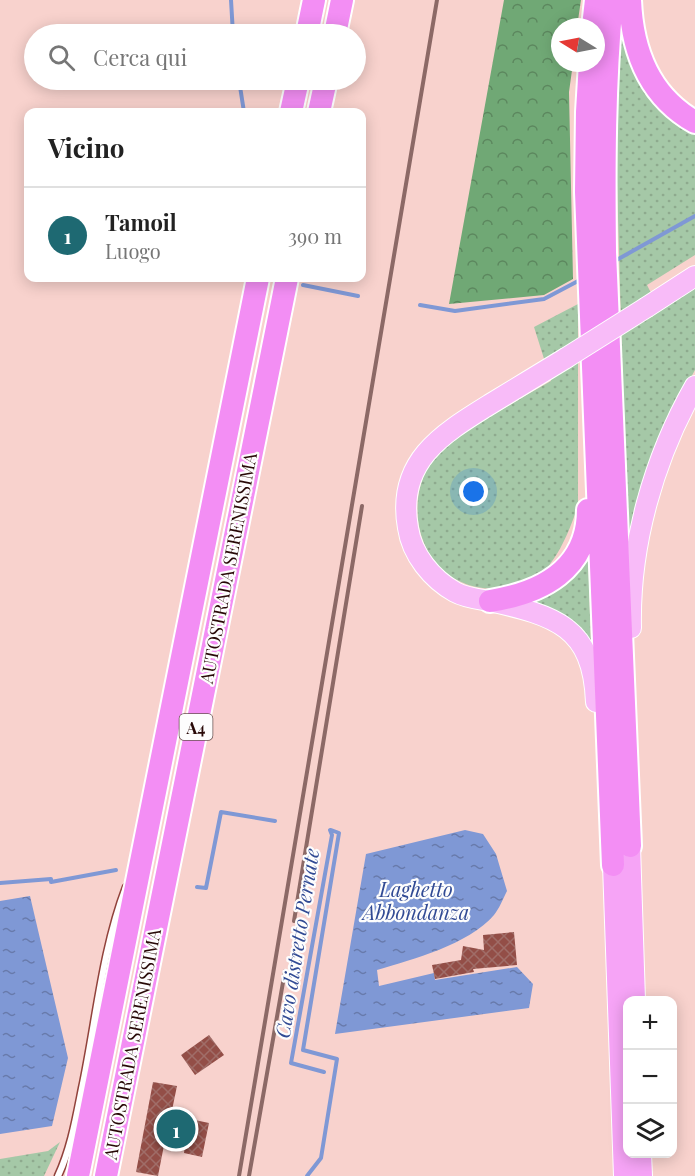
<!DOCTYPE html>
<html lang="it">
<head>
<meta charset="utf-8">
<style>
  body { margin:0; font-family:"Playfair Display",serif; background:#f6f6f6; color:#222 }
  .controls { position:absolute; right:18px; bottom:18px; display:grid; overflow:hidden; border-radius:12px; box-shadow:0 3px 15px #0003 }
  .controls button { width:54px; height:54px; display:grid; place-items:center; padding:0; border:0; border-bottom:2px solid #e0e0e0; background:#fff; color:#222; font:30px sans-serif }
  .compass { position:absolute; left:551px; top:18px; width:54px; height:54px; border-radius:50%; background:#fff; box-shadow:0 3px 15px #0003; rotate:280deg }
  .you { position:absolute; left:474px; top:492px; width:21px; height:21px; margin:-15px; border:4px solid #fff; border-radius:50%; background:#1a73e8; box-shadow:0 0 0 9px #1a73e833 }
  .badge { display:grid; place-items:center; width:39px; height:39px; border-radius:50%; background:#1e6972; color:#fff; font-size:20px; font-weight:700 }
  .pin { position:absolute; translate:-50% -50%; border:3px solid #fff; box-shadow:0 2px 6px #0006 }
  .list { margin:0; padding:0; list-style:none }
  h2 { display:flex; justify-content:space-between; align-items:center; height:78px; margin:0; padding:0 24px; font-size:26px }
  h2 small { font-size:20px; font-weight:400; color:#767676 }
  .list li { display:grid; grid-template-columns:39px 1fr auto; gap:18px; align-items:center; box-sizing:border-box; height:96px; padding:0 24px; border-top:2px solid #e0e0e0 }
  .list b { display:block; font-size:22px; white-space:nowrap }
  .list p { margin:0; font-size:20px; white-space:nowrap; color:#767676 }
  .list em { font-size:20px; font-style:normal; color:#767676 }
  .icon { flex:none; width:33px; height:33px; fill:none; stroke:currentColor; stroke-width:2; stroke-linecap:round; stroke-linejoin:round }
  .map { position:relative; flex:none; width:695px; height:1176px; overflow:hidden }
  .search { position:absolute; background:#fff; box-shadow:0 3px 15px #0003; left:24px; top:24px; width:342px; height:66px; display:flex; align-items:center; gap:15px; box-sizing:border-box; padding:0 21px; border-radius:33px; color:#767676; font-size:22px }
  .panel { position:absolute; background:#fff; box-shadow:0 3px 15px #0003; left:24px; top:108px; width:342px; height:174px; border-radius:12px }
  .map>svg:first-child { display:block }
  .grass { fill:url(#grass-dots) }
  .forest { fill:url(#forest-crowns) }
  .water { fill:url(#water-ripples) }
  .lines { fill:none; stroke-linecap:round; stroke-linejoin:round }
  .stream { stroke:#7f98d5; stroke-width:4 }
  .building { fill:url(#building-cross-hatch) }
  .service-casing { stroke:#91423b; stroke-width:9 }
  .primary-casing { stroke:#fff; stroke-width:22 }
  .trunk-casing { stroke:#fff; stroke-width:22 }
  .motorway-casing { stroke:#fff; stroke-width:26 }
  .service { stroke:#fff; stroke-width:6 }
  .primary { stroke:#f8bbf8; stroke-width:20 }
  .trunk { stroke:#f6a4f6; stroke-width:20 }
  .motorway { stroke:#f38ef4; stroke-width:22 }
  .rail { stroke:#8c6966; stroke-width:4 }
  .primary-bridge-casing { stroke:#fff; stroke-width:22; stroke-linecap:butt }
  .primary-bridge { stroke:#f8bbf8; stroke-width:20 }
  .labels { text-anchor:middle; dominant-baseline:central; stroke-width:4.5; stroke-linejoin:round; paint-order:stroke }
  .shield { fill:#fdfdfd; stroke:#685251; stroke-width:1.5 }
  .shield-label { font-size:16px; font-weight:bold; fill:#280807 }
  .street-label { font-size:18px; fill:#280807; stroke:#fdfdfd }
  .water-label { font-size:20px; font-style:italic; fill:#314a94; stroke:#fdfdfd }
</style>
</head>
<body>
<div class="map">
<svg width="695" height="1176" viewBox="0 0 695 1176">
  <defs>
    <pattern id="grass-dots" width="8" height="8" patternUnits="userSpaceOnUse" patternTransform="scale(1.5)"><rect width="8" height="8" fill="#a5c8a7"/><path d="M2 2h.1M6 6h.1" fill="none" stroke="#8eaa8e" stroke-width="1.8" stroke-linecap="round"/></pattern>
    <pattern id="forest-crowns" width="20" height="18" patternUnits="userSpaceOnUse" patternTransform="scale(1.5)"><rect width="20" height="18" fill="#70a875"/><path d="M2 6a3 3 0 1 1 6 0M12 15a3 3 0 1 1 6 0" fill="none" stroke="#5c875e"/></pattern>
    <pattern id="water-ripples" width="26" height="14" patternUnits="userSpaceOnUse" patternTransform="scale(1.5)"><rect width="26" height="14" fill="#7f98d5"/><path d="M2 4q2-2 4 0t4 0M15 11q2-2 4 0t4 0" fill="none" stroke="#687aab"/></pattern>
    <pattern id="building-cross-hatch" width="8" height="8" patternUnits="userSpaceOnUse" patternTransform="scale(1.5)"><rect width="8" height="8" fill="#934e47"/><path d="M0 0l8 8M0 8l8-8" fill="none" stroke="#a06d68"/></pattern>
  </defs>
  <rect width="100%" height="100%" fill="#f8d2cd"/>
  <path class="grass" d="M620,35C639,80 646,111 695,132V255L647,285L660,311L695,288V370L671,414L627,539L616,145Z
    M578,304V506C568,535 556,564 532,583C526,588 513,587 505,588C421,598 390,499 445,443C453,435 466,430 476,425C501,410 526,395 551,381L534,327Z
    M588,550L591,647L527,602Z
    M60,1142L44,1176H0V1159L48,1151Z"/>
  <path class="forest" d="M504,0H581L577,27H560V63H573L569,92L573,279L544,295L449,304Z"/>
  <path class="water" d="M465,830L483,834L496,854L507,891C503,899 499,909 494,915C468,945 413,959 377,970L379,986L434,973L435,980L517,967L533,984L529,1008L335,1034L366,854Z
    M30,896L68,1058L52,1126L0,1134V901Z"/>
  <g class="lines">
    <path class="stream" d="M231,0L233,34
      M239,80L244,112
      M613,262L695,216
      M303,285L358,296
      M420,305L455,311L544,299L580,280
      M0,883L51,879V882L116,870
      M197,887L206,888L221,812L275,821
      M324,1072L291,1063L332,835L330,830
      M307,1176L321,1158L337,1059L303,1050L339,833L331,830"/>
  </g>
  <path class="building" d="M514,932L517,965L473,969L474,972L435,979L432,965L461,960L463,946L484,950L483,935Z
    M209,1035L224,1055L195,1075L181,1055Z
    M153,1082L177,1086L171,1115L209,1123L202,1157L184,1153L186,1138L166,1135L158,1176L136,1172Z"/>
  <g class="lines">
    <defs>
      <path id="service" d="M58,1176C71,1148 76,1118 82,1088C96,1022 102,950 126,887"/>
      <path id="primary" d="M647,307L695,276
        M566,358C541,373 517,388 492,403C442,434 396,461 408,528C412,555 432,579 455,592C466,598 478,599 490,601C555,616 593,626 596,702
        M631,628C629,545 654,458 695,386"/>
      <path id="trunk" d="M630,846L635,1000
        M613,865L624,1176
        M641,1154L642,1176"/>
      <path id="motorway" d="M612,0C604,84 604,167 605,252L630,846
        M630,0C632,51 649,96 695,122
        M593,27L596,0
        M307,34L314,0
        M335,34L342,0
        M590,63L587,112L586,192L613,865
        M291,112L298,80
        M319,112L326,80
        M490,601C541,593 588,570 588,510
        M78,1176L258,278
        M106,1176L287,278"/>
    </defs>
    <use href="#service" class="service-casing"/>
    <use href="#primary" class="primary-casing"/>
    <use href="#trunk" class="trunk-casing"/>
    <use href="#motorway" class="motorway-casing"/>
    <use href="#service" class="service"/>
    <use href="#primary" class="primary"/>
    <use href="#trunk" class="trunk"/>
    <use href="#motorway" class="motorway"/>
    <path class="rail" d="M294,921L362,506
      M239,1176L437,0
      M249,1176L285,971"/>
    <defs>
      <path id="primary-bridge" d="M566,358L647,307"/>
    </defs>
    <use href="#primary-bridge" class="primary-bridge-casing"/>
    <use href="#primary-bridge" class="primary-bridge"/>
  </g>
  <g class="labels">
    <rect class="shield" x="179.5" y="714" width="33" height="26" rx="4.5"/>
    <g class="shield-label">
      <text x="196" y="727">A4</text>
    </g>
    <g class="street-label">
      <text transform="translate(228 568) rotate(-79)">AUTOSTRADA SERENISSIMA</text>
      <text transform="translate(132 1044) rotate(-79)">AUTOSTRADA SERENISSIMA</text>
    </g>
    <g class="water-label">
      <text x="416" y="888">Laghetto<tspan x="416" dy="23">Abbondanza</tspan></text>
      <text transform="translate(296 943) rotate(-81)">Cavo distretto Pernate</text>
    </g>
  </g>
</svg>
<div class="controls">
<button>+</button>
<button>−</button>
<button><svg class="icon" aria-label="layers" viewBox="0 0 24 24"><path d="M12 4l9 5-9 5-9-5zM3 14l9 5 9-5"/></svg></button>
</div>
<svg class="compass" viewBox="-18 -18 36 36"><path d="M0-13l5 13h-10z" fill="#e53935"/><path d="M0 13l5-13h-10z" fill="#767676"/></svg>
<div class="you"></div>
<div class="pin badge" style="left:176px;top:1129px">1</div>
<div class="search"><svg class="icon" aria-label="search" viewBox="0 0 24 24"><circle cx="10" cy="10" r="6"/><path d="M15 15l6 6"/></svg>Cerca qui</div>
<section class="panel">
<h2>Vicino<small></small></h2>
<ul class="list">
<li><span class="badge">1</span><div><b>Tamoil</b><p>Luogo</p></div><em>390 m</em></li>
</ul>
</section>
</div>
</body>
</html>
